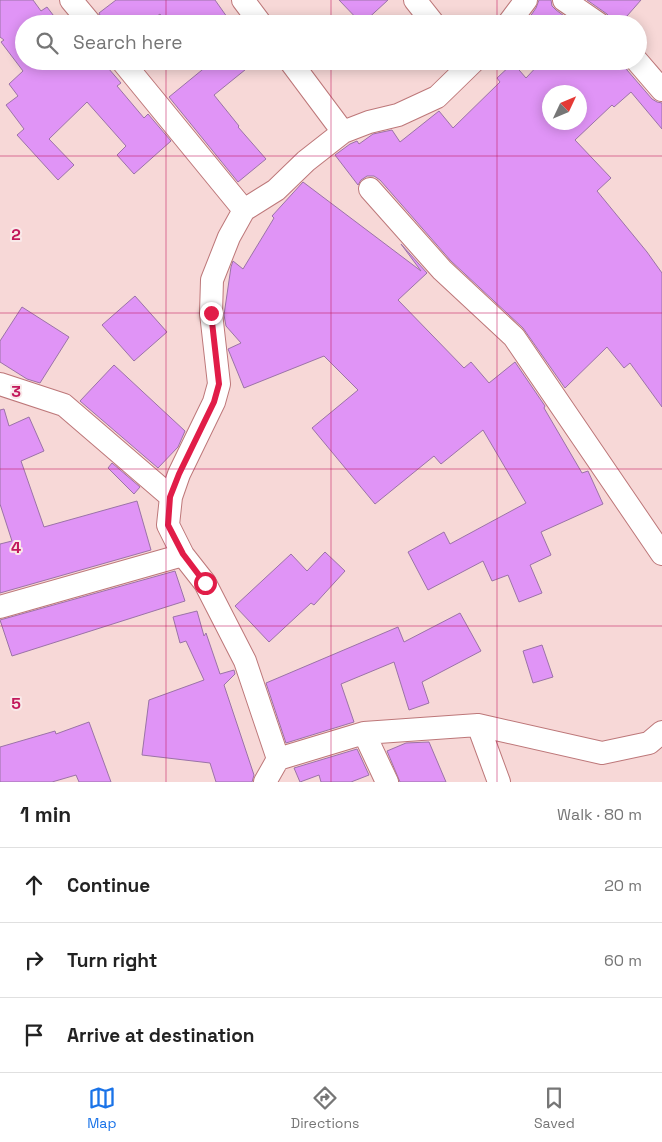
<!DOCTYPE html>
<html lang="en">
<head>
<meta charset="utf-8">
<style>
  body { margin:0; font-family:"Space Grotesk",sans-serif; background:#f6f6f6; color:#222 }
  .compass { position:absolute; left:542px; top:85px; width:45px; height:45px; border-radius:50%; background:#fff; box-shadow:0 2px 12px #0003; rotate:46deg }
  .stop { position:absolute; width:15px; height:15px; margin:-11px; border:4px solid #e11d48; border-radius:50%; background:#fff }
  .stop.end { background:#e11d48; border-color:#fff; box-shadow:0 1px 5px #0008 }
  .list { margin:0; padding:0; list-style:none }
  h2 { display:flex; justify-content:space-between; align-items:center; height:65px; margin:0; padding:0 20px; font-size:21px }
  h2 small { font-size:16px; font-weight:400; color:#767676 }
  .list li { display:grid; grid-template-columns:32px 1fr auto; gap:15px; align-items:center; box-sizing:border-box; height:75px; padding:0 20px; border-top:1px solid #e0e0e0 }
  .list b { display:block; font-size:19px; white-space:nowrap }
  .list em { font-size:16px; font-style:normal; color:#767676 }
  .icon { flex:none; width:28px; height:28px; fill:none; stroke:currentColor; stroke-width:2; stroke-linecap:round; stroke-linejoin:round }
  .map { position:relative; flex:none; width:662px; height:782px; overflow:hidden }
  .search { position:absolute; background:#fff; box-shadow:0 2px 12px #0003; left:15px; right:15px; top:15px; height:55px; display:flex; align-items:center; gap:12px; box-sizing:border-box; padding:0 18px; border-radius:28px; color:#767676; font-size:19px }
  .sheet { height:290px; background:#fff }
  nav { display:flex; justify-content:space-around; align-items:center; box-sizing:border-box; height:70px; border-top:1px solid #e0e0e0; background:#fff; font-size:14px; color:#767676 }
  nav a { display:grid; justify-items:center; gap:2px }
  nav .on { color:#1a73e8 }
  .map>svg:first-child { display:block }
  .building { fill:#e094f6; stroke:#9b73a7; fill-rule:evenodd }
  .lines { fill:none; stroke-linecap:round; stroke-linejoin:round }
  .minor-casing { stroke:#bd7779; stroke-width:24 }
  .minor { stroke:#fff; stroke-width:22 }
  .route { stroke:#e11d48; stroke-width:6 }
  .grid { fill:none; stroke:#c2185b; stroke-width:1; stroke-opacity:0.55 }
  .grid-label { font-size:16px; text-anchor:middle; font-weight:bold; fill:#c2185b; stroke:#f9e9e9; stroke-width:4; stroke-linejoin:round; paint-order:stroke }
</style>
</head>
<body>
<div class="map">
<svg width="662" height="782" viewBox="0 0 662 782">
  <rect width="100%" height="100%" fill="#f7d8d7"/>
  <path class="building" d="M0,0H33L41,11L47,7L60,24H24V61H102L121,83L117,86L144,118L148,114L171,141L134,174L117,155L126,146L87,102L49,139L74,165L58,180L17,135L24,129L6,105L18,96L9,84L23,71L1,42L4,40L0,37Z
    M116,0H215L232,24H167L160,14L146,24H104L99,13Z
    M339,0H388L362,24Z
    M539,0H551L552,6L556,10L575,24H525L536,8Z
    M587,0H641L620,24H612L611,18L607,14Z
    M213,61H256L214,95L239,126L238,127L266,159L238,182L169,97Z
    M542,61H624L627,70L652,99L657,102L662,103V129L631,92L614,107L612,105L575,140L611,178L597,191L647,252L662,273V407L630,363L624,368L607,347L565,388L523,328L451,261L380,180L374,176H367L361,180L358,185L335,155L350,144L357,141L359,144L373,134L392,130L400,142L439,111L453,128L500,82L497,78L513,63L526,78ZM550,92H580V122H550Z
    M303,182L421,271L401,244L427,273L398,300L464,368L471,362L489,383L515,362L545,406L544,408L582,473L588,471L603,504L541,532L551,555L530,565L542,593L519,602L508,575L492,581L483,561L428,590L408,552L444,532L450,544L526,503L483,430L441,464L434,456L375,504L312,428L358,390L324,356L244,388L228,349L241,343L226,326L224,315L231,267L233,261L243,269L274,218L272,216Z
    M135,296L167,332L134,361L102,325Z
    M22,307L69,337L40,383L27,379L0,362V341Z
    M114,365L185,431L178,447L158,468L80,401Z
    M4,409L9,426L29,417L44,451L21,461L44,527L137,501L151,550L0,593V544L12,541L0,504V410Z
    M112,463L140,487L134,494L108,468Z
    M325,552L345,571L314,605L311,603L269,642L235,606L291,554L307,571Z
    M175,571L185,601L12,656L0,620Z
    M197,611L204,636L206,633L220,674L234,670L235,674L224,685L254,775L252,782H216L210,763L142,755L149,700L204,680L186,641L180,643L173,617Z
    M460,613L481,651L422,682L429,703L409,710L394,662L341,684L354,722L286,743L266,683L398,627L404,642Z
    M542,645L553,677L533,683L523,651Z
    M89,722L111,782H79L76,775L52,782H0V747L55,731L56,734Z
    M429,742L446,782H400L387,751L406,743Z
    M357,749L369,775L351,782H321L319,775L300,782L294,768Z"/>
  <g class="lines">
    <defs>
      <path id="minor" d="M71,0L91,24
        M243,0L261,24
        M415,0L434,24
        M564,0L599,24
        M508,24L526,0
        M122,61L244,210
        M290,61L343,132
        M637,61L662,90
        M370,189L442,270L514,337L662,554
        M0,384L64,405L171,497
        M0,607L183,555
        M478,725L499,782
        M364,733L387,782
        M278,759L364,733L478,725L602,753L649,743L662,732
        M265,782L278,759L245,661L205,583L183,555L168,525L171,497L179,474L214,402L219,384L211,313L212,280L229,237L244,210L276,190L306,161L343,132L369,122L398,115L437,97L474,61"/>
    </defs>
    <use href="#minor" class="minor-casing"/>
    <use href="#minor" class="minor"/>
  </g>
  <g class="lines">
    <path class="route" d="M205,583L183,554L168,525L170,497L179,474L214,402L219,384L211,313"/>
  </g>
  <path class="grid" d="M166,0V24M331,0V24M497,0V24M166,61V782M331,61V782M497,61V782M0,156H662M0,313H662M0,469H662M0,626H662"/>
  <g class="grid-label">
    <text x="16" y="240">2</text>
    <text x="16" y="397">3</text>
    <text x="16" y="553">4</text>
    <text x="16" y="709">5</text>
  </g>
</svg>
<svg class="compass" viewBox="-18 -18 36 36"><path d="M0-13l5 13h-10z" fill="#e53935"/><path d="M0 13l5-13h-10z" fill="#767676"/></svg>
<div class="stop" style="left:205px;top:583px"></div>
<div class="stop end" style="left:211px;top:313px"></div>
<div class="search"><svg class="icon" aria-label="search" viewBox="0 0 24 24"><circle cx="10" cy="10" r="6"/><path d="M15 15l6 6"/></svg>Search here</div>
</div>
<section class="sheet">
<h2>1 min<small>Walk · 80 m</small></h2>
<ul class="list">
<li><svg class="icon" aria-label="ahead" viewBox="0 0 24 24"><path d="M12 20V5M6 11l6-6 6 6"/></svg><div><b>Continue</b></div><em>20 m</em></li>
<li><svg class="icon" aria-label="right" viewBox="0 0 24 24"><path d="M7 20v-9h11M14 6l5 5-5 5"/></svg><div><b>Turn right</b></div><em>60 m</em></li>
<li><svg class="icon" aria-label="arrive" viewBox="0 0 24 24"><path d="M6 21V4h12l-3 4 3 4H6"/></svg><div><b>Arrive at destination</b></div></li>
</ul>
</section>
<nav>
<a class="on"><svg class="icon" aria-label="map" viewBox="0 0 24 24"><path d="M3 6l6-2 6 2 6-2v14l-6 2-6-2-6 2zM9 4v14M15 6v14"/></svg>Map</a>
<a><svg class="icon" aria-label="directions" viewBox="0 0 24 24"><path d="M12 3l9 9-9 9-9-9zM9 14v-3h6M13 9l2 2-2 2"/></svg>Directions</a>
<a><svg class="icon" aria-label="saved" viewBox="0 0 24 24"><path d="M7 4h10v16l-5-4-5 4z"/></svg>Saved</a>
</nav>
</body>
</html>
